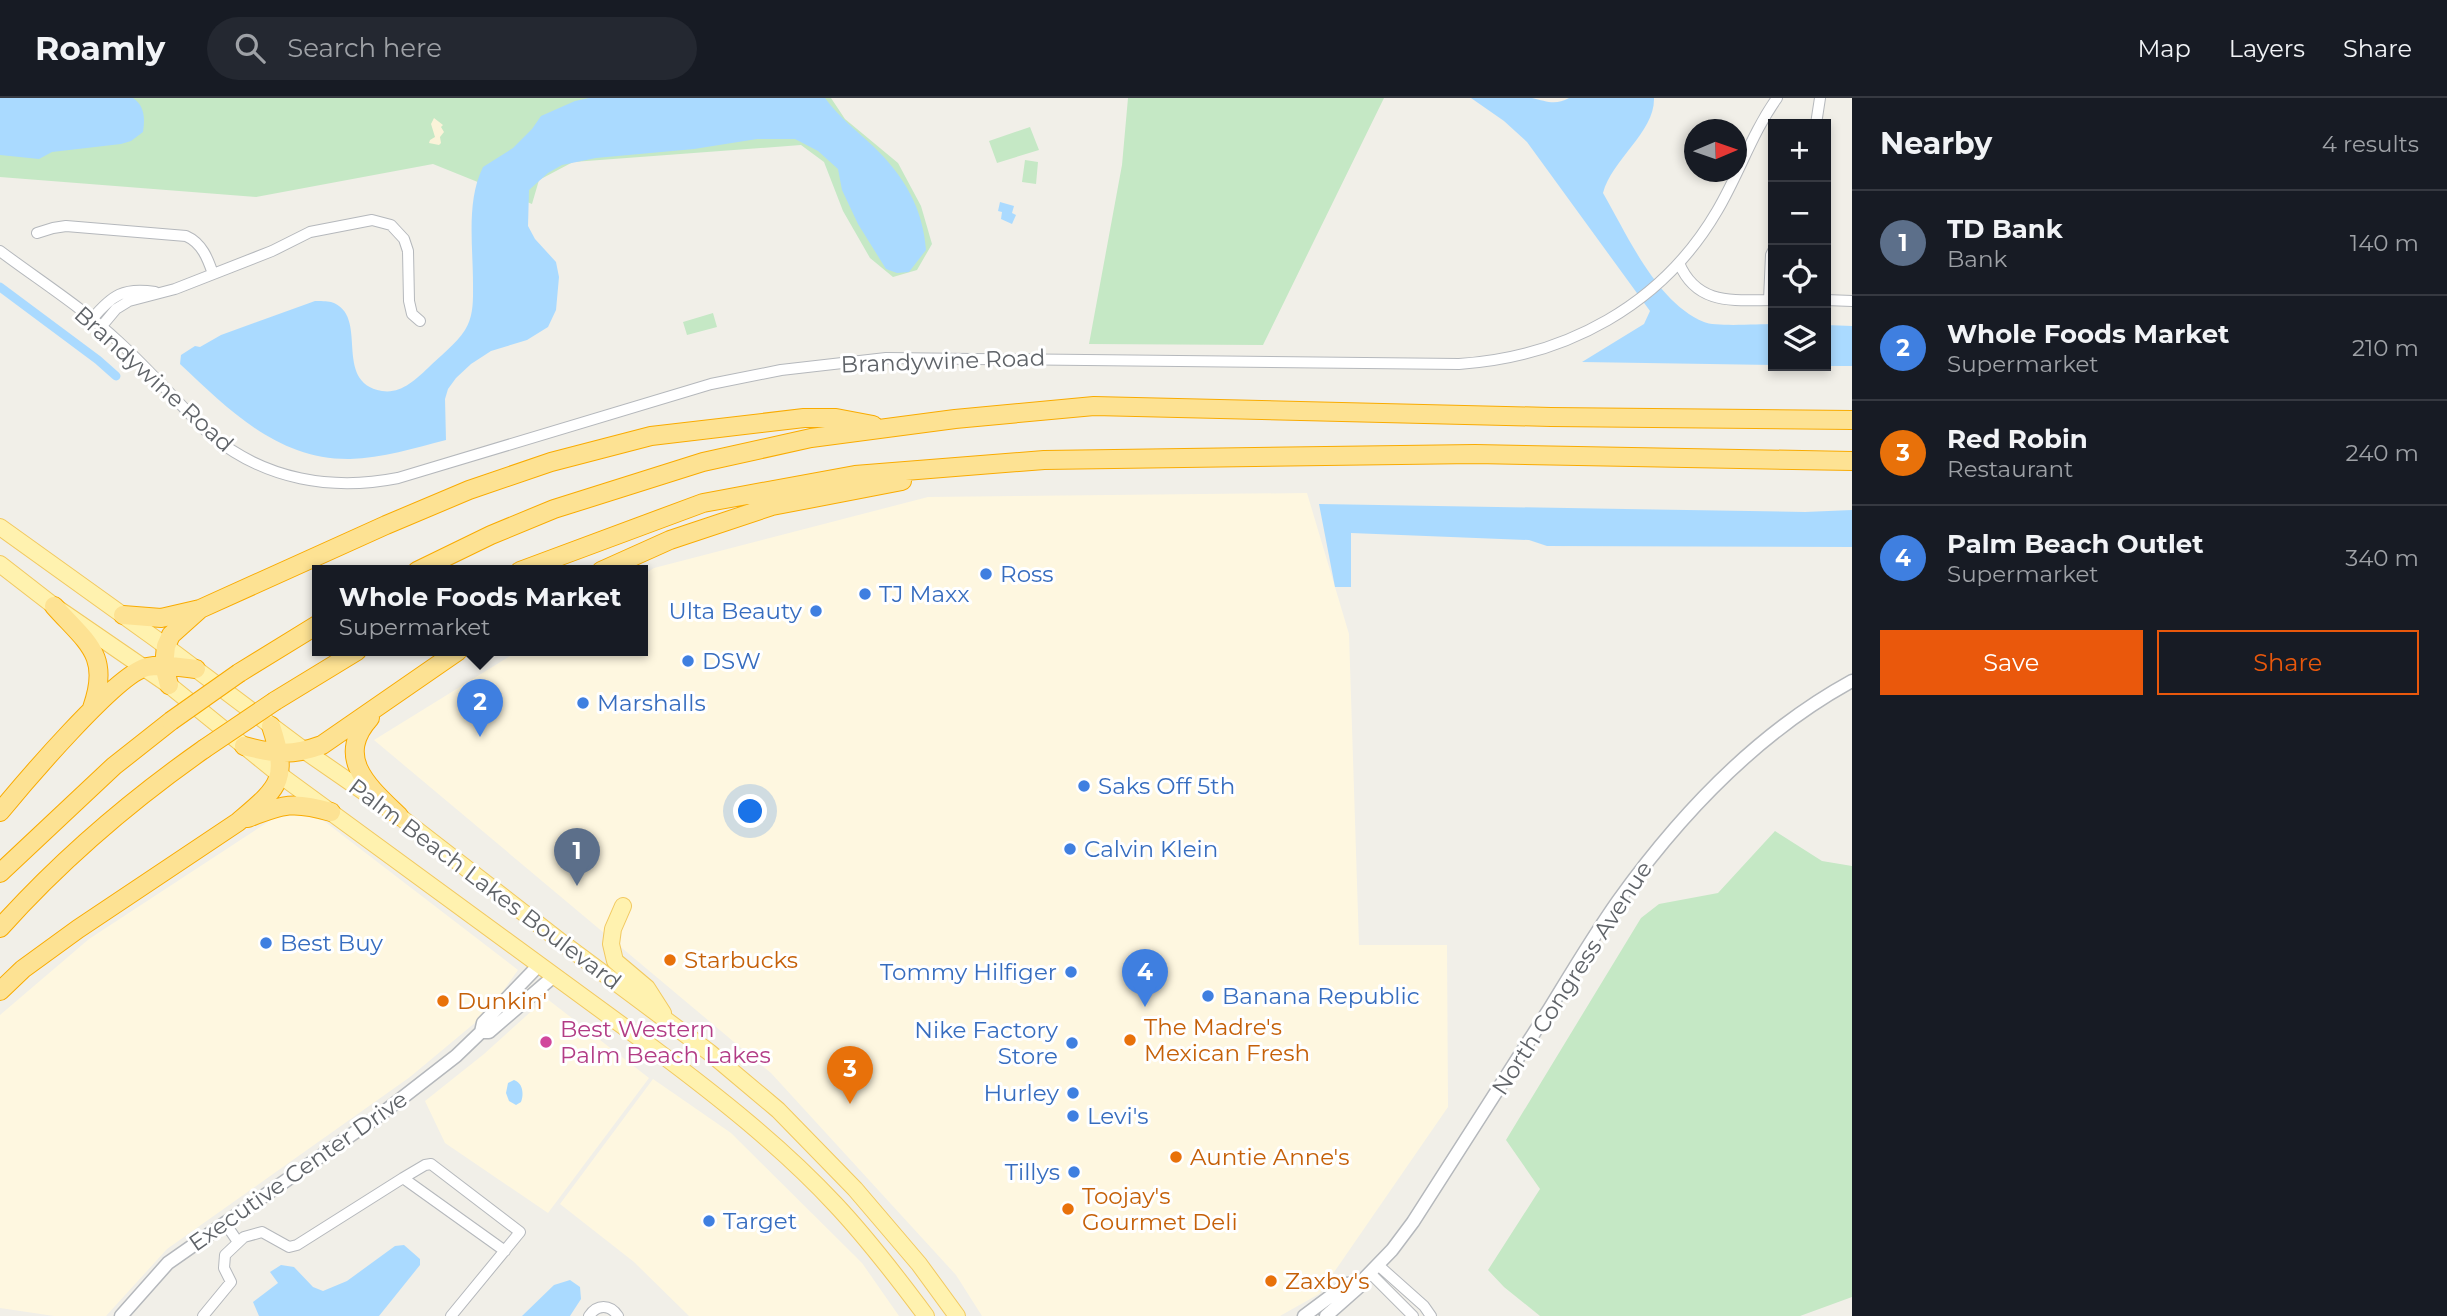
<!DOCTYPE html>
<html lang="en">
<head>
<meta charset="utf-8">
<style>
  body { margin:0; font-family:Montserrat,sans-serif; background:#242831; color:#f1f3f6 }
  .controls { position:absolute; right:21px; top:21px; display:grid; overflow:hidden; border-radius:0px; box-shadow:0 4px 10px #0003 }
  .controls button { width:63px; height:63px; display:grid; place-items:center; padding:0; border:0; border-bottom:2px solid #363941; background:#171b24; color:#f1f3f6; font:35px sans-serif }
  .compass { position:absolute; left:1684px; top:21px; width:63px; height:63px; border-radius:50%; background:#171b24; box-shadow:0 4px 10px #0003; rotate:88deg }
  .you { position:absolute; left:751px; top:714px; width:24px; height:24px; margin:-18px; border:5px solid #fff; border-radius:50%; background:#1a73e8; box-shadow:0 0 0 10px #1a73e833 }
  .badge { display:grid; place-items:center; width:46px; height:46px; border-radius:50%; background:#ea580c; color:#fff; font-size:23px; font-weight:700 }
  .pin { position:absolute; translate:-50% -58px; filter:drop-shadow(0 2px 4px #0008) }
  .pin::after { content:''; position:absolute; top:37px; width:24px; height:21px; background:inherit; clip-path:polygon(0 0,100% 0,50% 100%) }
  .popup { position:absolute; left:312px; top:467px; width:336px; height:91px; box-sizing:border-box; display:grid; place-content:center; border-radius:0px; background:#171b24; filter:drop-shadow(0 2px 5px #0005); font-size:23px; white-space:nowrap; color:#9ea1a6 }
  .popup b { font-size:26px; color:#f1f3f6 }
  .popup::after { content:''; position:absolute; left:50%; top:100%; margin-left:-14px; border:14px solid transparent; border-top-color:#171b24 }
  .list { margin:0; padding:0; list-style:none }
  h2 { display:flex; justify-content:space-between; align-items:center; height:91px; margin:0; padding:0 28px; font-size:30px }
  h2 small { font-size:23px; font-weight:400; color:#9ea1a6 }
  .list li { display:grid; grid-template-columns:46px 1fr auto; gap:21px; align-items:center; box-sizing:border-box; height:105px; padding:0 28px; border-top:2px solid #363941 }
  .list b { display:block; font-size:26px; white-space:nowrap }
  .list p { margin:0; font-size:23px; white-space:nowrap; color:#9ea1a6 }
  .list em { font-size:23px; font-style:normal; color:#9ea1a6 }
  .actions { display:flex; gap:14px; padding:21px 28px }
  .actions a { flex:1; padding:16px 0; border:2px solid #ea580c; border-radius:0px; text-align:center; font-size:24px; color:#ea580c }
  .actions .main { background:#ea580c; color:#fff }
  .icon { flex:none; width:38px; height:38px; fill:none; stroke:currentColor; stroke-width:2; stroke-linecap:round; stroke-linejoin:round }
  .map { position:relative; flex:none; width:1852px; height:1218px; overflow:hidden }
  header { display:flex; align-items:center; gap:42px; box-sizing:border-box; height:98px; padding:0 35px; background:#171b24; border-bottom:2px solid #363941 }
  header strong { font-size:33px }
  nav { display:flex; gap:38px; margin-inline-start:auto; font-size:24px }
  .search { width:490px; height:63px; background:#242831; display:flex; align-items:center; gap:18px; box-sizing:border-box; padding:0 24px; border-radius:38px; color:#9ea1a6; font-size:26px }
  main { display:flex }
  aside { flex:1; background:#171b24 }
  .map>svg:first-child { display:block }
  .commercial { fill:#fef7e0 }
  .green { fill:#c5e8c5 }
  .sand { fill:#fbf3d9 }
  .water { fill:#aadaff }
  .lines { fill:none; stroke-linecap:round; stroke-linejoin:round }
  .canal { stroke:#aadaff; stroke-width:9 }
  .minor-casing { stroke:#b5b8bc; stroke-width:12 }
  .tertiary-casing { stroke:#b5b8bc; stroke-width:15 }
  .primary-casing { stroke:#f2c960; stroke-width:18 }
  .motorway-casing { stroke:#f9ab00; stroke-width:20 }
  .minor { stroke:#fff; stroke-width:10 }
  .tertiary { stroke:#fff; stroke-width:12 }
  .primary { stroke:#fff2af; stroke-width:16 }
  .motorway { stroke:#fde293; stroke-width:18 }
  .motorway-bridge-casing { stroke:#f9ab00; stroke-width:20; stroke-linecap:butt }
  .motorway-bridge { stroke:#fde293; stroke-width:18 }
  .shop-dot { fill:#3f7fe0; stroke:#fff; stroke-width:2.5 }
  .food-dot { fill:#e8710a; stroke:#fff; stroke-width:2.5 }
  .hotel-dot { fill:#d1479c; stroke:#fff; stroke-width:2.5 }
  .labels { text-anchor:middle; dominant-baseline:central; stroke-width:6; stroke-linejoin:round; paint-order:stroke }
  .street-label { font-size:23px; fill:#5f6368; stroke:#fff }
  .shop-label { font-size:23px; fill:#366cbe; stroke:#fff; text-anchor:start }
  .food-label { font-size:23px; fill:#c56008; stroke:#fff; text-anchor:start }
  .hotel-label { font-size:23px; fill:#b23c85; stroke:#fff; text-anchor:start }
</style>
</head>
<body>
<header>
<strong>Roamly</strong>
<div class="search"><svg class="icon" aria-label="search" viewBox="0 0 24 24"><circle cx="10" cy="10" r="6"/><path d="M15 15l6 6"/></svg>Search here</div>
<nav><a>Map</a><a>Layers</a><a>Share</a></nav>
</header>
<main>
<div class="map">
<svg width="1852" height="1218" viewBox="0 0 1852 1218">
  <rect width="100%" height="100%" fill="#f1efe8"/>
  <path class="commercial" d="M1307,395L1349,536L1359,847H1447L1448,1009L1319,1196L1280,1218H982L956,1177L771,975L374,642L518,553H643V477L654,470L928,399Z
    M302,716L324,723L518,872L488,914L410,979L167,1151L106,1218H54L0,1210V917L89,841L274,720Z
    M546,900L649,980L548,1115L445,1045L425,1003L484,956Z
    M653,981L731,1035L862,1165L899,1218H689L634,1164L560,1106Z"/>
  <path class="green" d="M0,0H831L845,21L898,65L921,108L932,146L917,172L893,179L870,160L843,113L824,64L801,47L573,64L539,82L532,106L433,66L256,99L0,79Z
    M1128,0H1384L1263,247L1089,246L1122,67Z
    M1030,29L1039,52L997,65L989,43Z
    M1025,62L1038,64L1036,86L1022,84Z
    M713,215L717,229L687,237L683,224Z
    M1775,733L1822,763L1852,768V1199L1800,1218H1540L1504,1189L1488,1172L1540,1091L1506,1042L1641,820L1659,806L1718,795Z"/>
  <path class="sand" d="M434,20L443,27L441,29L444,34L440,39L441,45L439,47L429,45L430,42L435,39L431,26Z"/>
  <path class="water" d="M0,0H133C145,8 145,21 143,34L131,43L121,46L52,54L39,61L0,57Z
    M589,0H825C839,19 857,33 874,49C904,78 923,110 926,152L909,174L897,175L886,171L858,126L842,92L838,71L818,53L795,41H757L694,51L596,60L562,67L548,75L529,92L528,128L535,141L556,164L559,179L556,212L548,229L527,242L491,253L471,266L456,280L448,291L445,301L446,342C415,350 382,360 350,361C278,362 229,312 180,266L181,257L195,248L200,249L221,237L315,203C320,203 327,203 331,204C371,217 331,284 382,293C401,296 415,282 428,270C440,258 456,246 465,232C474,218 473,201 473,185C473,148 466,103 483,69L513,50L532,31L541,18L575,3Z
    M1471,0C1489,0 1516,0 1532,0C1546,3 1555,8 1569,0H1654C1655,34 1612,61 1603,95C1628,138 1656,204 1704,224C1715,229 1758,226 1773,226V267L1582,264L1644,226L1650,213L1527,44L1504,23Z
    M1000,104L1014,108L1012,115L1016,117L1012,126L1001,121L1002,114L998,113Z
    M1826,227L1852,228V268H1820H1826Z
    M1319,406L1805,414L1852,412V449L1547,448L1529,442L1351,435V489H1335Z
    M514,982C523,985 524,996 521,1004L516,1007L509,1003L506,995L508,985Z
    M404,1147L420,1161V1167L379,1218H259L253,1204L278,1185L270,1174L281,1167L294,1169L313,1189L323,1193L347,1183L395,1148Z
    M570,1182L580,1189L581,1201L570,1218H522L554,1187Z"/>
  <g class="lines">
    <path class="canal" d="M0,189L98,262L116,278"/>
    <defs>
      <path id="minor" d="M1816,26L1820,0
        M37,135L53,130L66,128L186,138C202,145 208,161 213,176
        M0,153C40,183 83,210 119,244C142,265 164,289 186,312C195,321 203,331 212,338C266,382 332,393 398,380L711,286L781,272L886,260L1459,266C1566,259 1662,207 1717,113C1739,76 1752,35 1777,0
        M1679,165C1697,208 1734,202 1773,202
        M1769,202L1771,157L1773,153
        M1826,202L1852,203
        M92,221C112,197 124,189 155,194
        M101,229L116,211L129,203L175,191L272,153L310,134L372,122L391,127L404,141L408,153L409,203L412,216L420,223
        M403,1080L505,1153
        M225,1125L238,1144
        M1378,1167L1424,1208L1431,1218
        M1370,1175L1413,1218
        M203,1218L231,1184L224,1170L225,1157L244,1139L262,1134L289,1149L297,1147L403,1080L425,1067L431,1066L520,1134L451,1218
        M589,1218C597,1206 610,1206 618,1218"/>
      <path id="tertiary" d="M481,934H489L554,878
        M121,1218L168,1165L384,1014L456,958L481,934L483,925L539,867
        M1304,1218L1347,1186L1361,1184
        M1326,1218L1360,1188L1361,1184L1392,1152L1413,1124C1459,1053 1504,981 1550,910C1572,874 1594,837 1618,803C1681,715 1757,635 1852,583"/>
      <path id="primary" d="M0,429L156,541L305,653L399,718L560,843L709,954L778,1012L855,1091L919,1166L957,1218
        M0,466L54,508L169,587L280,677L653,950C716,997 781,1048 835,1106C868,1141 897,1179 926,1218
        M623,808L613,831L611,846L615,863L647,890L663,915"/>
      <path id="motorway" d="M417,473L491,437L554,411L703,364L811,340L955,321L1094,308L1551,319L1852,322
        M520,473L703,405L855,377L1044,362L1475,356L1852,363
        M601,473L670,442L772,408L902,383
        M54,508C87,545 111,557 92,610
        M123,517L161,520L200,511
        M239,575L317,527
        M169,587L164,568L166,548L171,537L200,511L386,427L469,392L551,364L651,338L804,320H836L873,327
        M275,603L357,553
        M370,620C334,660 369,689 399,718
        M244,648C275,656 292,658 322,647L458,553
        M0,714C23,686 117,575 147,569C162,566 180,569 196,571
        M248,720C283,706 294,703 331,714
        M0,775L114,668L171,623
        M0,830C61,762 130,703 204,651
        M0,893L23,871L78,831L238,724C280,688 289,683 271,628"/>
    </defs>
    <use href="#minor" class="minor-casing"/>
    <use href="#tertiary" class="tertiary-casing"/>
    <use href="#primary" class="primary-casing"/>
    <use href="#motorway" class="motorway-casing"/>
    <use href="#minor" class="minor"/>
    <use href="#tertiary" class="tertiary"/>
    <use href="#primary" class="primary"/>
    <use href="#motorway" class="motorway"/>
    <defs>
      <path id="motorway-bridge" d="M171,623L239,575
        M204,651L275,603"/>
    </defs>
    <use href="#motorway-bridge" class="motorway-bridge-casing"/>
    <use href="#motorway-bridge" class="motorway-bridge"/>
  </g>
  <g class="shop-dot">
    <circle cx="986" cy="476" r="7"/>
    <circle cx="865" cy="496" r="7"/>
    <circle cx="816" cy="513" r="7"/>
    <circle cx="688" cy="563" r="7"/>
    <circle cx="583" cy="605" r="7"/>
    <circle cx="1084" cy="688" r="7"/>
    <circle cx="1070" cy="751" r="7"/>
    <circle cx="266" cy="845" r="7"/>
    <circle cx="1071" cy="874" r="7"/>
    <circle cx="1208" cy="898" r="7"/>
    <circle cx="1072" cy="945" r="7"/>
    <circle cx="1073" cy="995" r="7"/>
    <circle cx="1073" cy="1018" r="7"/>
    <circle cx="1074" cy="1074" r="7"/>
    <circle cx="709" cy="1123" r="7"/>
  </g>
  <g class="food-dot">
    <circle cx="670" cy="862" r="7"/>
    <circle cx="443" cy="903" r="7"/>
    <circle cx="1130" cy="942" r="7"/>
    <circle cx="1176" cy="1059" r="7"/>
    <circle cx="1068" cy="1111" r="7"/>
    <circle cx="1271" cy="1183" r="7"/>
  </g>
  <circle class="hotel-dot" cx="546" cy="944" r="7"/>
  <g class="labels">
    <g class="street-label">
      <text transform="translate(943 263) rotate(-2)">Brandywine Road</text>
      <text transform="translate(154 281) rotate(42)">Brandywine Road</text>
      <text transform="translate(485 786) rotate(37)">Palm Beach Lakes Boulevard</text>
      <text transform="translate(1572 880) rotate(-57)">North Congress Avenue</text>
      <text transform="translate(298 1073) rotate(-35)">Executive Center Drive</text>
    </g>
    <g class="shop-label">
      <text x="1000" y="476">Ross</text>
      <text x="879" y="496">TJ Maxx</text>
      <text x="802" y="513" text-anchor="end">Ulta Beauty</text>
      <text x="702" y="563">DSW</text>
      <text x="597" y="605">Marshalls</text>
      <text x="1098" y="688">Saks Off 5th</text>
      <text x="1084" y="751">Calvin Klein</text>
      <text x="280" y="845">Best Buy</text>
      <text x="1057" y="874" text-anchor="end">Tommy Hilfiger</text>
      <text x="1222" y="898">Banana Republic</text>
      <text x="1058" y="932" text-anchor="end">Nike Factory<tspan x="1058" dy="26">Store</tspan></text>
      <text x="1059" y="995" text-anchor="end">Hurley</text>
      <text x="1087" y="1018">Levi's</text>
      <text x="1060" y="1074" text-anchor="end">Tillys</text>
      <text x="723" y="1123">Target</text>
    </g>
    <g class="food-label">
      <text x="684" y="862">Starbucks</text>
      <text x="457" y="903">Dunkin'</text>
      <text x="1144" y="929">The Madre's<tspan x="1144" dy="26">Mexican Fresh</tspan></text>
      <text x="1190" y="1059">Auntie Anne's</text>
      <text x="1082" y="1098">Toojay's<tspan x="1082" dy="26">Gourmet Deli</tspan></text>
      <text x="1285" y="1183">Zaxby's</text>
    </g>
    <g class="hotel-label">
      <text x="560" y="931">Best Western<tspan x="560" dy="26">Palm Beach Lakes</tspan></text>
    </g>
  </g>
</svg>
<div class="controls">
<button>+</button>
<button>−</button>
<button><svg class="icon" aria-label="locate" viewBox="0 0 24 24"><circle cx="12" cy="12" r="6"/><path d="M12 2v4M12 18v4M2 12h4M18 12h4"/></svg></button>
<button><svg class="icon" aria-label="layers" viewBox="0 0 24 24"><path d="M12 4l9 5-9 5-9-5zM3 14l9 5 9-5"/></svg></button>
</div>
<svg class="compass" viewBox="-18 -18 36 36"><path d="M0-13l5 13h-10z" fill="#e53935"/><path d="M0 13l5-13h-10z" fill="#9ea1a6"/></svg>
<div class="you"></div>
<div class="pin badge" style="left:577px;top:788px;background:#5c6f8a">1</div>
<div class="pin badge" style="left:480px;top:639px;background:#3f7fe0">2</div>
<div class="popup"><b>Whole Foods Market</b>Supermarket</div>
<div class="pin badge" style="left:850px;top:1006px;background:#e8710a">3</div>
<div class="pin badge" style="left:1145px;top:909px;background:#3f7fe0">4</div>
</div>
<aside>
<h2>Nearby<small>4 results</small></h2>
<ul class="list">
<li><span class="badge" style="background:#5c6f8a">1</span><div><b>TD Bank</b><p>Bank</p></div><em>140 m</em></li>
<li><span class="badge" style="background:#3f7fe0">2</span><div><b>Whole Foods Market</b><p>Supermarket</p></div><em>210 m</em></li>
<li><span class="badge" style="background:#e8710a">3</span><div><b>Red Robin</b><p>Restaurant</p></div><em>240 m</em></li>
<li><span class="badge" style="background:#3f7fe0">4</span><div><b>Palm Beach Outlet</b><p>Supermarket</p></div><em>340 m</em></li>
</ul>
<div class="actions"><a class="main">Save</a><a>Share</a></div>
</aside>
</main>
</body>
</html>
